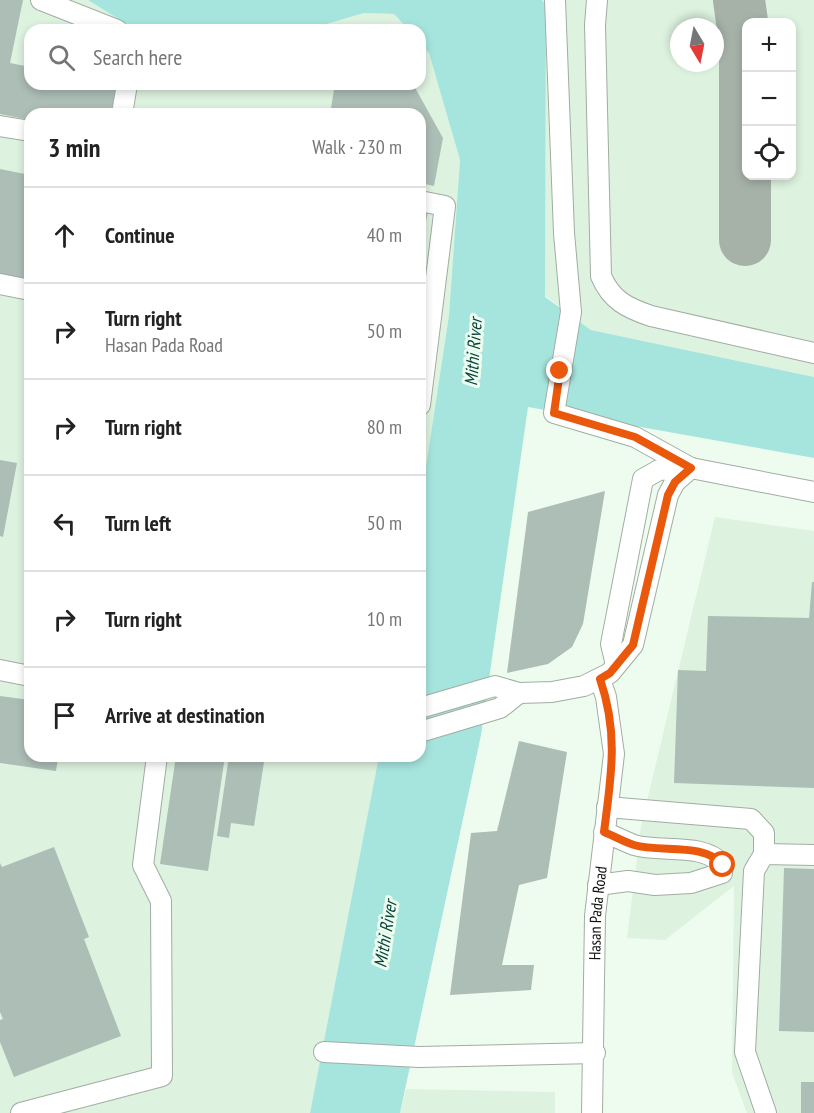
<!DOCTYPE html>
<html lang="en">
<head>
<meta charset="utf-8">
<style>
  body { margin:0; font-family:"PT Sans Narrow",sans-serif; background:#f2f2f2; color:#222 }
  .controls { position:absolute; right:18px; top:18px; display:grid; overflow:hidden; border-radius:12px; box-shadow:0 3px 9px #0003 }
  .controls button { width:54px; height:54px; display:grid; place-items:center; padding:0; border:0; border-bottom:2px solid #e0e0e0; background:#fff; color:#222; font:30px sans-serif }
  .compass { position:absolute; left:670px; top:18px; width:54px; height:54px; border-radius:50%; background:#fff; box-shadow:0 3px 9px #0003; rotate:170deg }
  .stop { position:absolute; width:18px; height:18px; margin:-14px; border:4px solid #ea580c; border-radius:50%; background:#fff }
  .stop.end { background:#ea580c; border-color:#fff; box-shadow:0 2px 6px #0008 }
  .list { margin:0; padding:0; list-style:none }
  h2 { display:flex; justify-content:space-between; align-items:center; height:78px; margin:0; padding:0 24px; font-size:26px }
  h2 small { font-size:20px; font-weight:400; color:#767676 }
  .list li { display:grid; grid-template-columns:39px 1fr auto; gap:18px; align-items:center; box-sizing:border-box; height:96px; padding:0 24px; border-top:2px solid #e0e0e0 }
  .list b { display:block; font-size:22px; white-space:nowrap }
  .list p { margin:0; font-size:20px; white-space:nowrap; color:#767676 }
  .list em { font-size:20px; font-style:normal; color:#767676 }
  .icon { flex:none; width:33px; height:33px; fill:none; stroke:currentColor; stroke-width:2; stroke-linecap:round; stroke-linejoin:round }
  .map { position:relative; flex:none; width:814px; height:1113px; overflow:hidden }
  .search { position:absolute; background:#fff; box-shadow:0 3px 9px #0003; left:24px; top:24px; width:402px; height:66px; display:flex; align-items:center; gap:15px; box-sizing:border-box; padding:0 21px; border-radius:18px; color:#767676; font-size:22px }
  .panel { position:absolute; background:#fff; box-shadow:0 3px 9px #0003; left:24px; top:108px; width:402px; height:654px; border-radius:18px }
  .map>svg:first-child { display:block }
  .built { fill:#def2e0; fill-rule:evenodd }
  .water { fill:#a6e5dd }
  .lines { fill:none; stroke-linecap:round; stroke-linejoin:round }
  .taxiway { stroke:#a6b2a8; stroke-width:52 }
  .building { fill:#acbeb6 }
  .minor-casing { stroke:#a0ada1; stroke-width:22 }
  .minor { stroke:#fff; stroke-width:20 }
  .route { stroke:#ea580c; stroke-width:8 }
  .labels { text-anchor:middle; dominant-baseline:central; stroke-width:6; stroke-linejoin:round; paint-order:stroke }
  .street-label { font-size:16px; fill:#0e120e; stroke:#eefcef }
  .water-label { font-size:18px; font-style:italic; fill:#07423d; stroke:#eefcef }
</style>
</head>
<body>
<div class="map">
<svg width="814" height="1113" viewBox="0 0 814 1113">
  <rect width="100%" height="100%" fill="#eefcef"/>
  <path class="built" d="M0,0H88L136,30H30V84H420V43L429,53L460,160L449,315L420,506V114H30V756H379L310,1113H0Z
    M542,0H814V377L591,330L545,296L546,6ZM746,22H792V176H746ZM679,27H715V63H679Z
    M364,13L394,14L409,30H306Z
    M715,517L814,531V1113H747L732,1073L734,886L665,940L627,938L641,826Z
    M406,1089L555,1092V1113H400Z"/>
  <path class="water" d="M88,0H542L546,6L545,297L591,330L814,377V458L528,407L481,735L400,1113H310L379,756H420V506L449,315L460,160L429,53L420,43V30H409L394,14L364,13L306,30H136Z"/>
  <g class="lines">
    <path class="taxiway" d="M739,0L745,43V240"/>
  </g>
  <path class="building" d="M0,0H23L10,63L30,67V84H117L111,114H30V120L0,114Z
    M335,84H413L443,138L434,186L420,183V114H330Z
    M0,169L30,175V282L0,276Z
    M420,209L428,211L421,248H420Z
    M0,460L17,463L3,537L0,536Z
    M605,491L583,624L572,647L548,664L507,673L528,512Z
    M812,582H814V788L674,783L678,670L706,671L708,616L809,618Z
    M0,696L30,700V756H69L68,760L58,758L56,771L0,763Z
    M519,741L567,752L547,878L519,885L502,965H534L531,990L450,995L471,833L497,831Z
    M176,756H225L208,871L160,864Z
    M229,756H265L254,826L231,823L229,838L217,836Z
    M54,847L89,937L84,939L121,1036L14,1077L0,1042V1020L3,1019L0,1012V863L2,867Z
    M784,868L814,869V1032L779,1031Z
    M801,1082H814V1113H801Z"/>
  <g class="lines">
    <defs>
      <g id="minor">
        <path d="M41,0L117,30"/>
        <path d="M555,0L564,233L571,312L554,413L635,437L691,468"/>
        <path d="M597,0L595,25L601,276C611,300 627,308 651,316L814,353"/>
        <path d="M122,114L127,84"/>
        <path d="M0,126L30,131"/>
        <path d="M420,201L445,206L420,405"/>
        <path d="M0,284L30,290"/>
        <path d="M616,665L611,644L643,479L659,470L691,468L814,492"/>
        <path d="M0,670L30,676"/>
        <path d="M420,708L495,686L519,693L552,692L584,686L610,673L633,645L668,495L675,482L691,468"/>
        <path d="M420,732L500,708L519,693"/>
        <path d="M607,807L751,819L764,833V854"/>
        <path d="M598,885L628,881L655,885L691,883L722,873L723,865C704,842 661,853 634,845C624,841 614,836 604,832"/>
        <path d="M324,1052L419,1057L595,1053"/>
        <path d="M21,1113L162,1076L161,901L143,865L157,756"/>
        <path id="s1" d="M592,1113L595,916L614,754L606,697L600,679"/>
        <path d="M766,1113L745,1052L754,871L764,854L814,855"/>
      </g>
    </defs>
    <use href="#minor" class="minor-casing"/>
    <use href="#minor" class="minor"/>
  </g>
  <g class="lines">
    <path class="route" d="M560,371L554,413L635,437L691,468L675,482L668,495L633,645L610,673L600,679C619,734 611,777 604,832C614,836 624,842 634,845C661,853 704,842 723,865"/>
  </g>
  <g class="labels">
    <g class="street-label">
      <text stroke="none"><textPath href="#s1" startOffset="200">Hasan Pada Road</textPath></text>
    </g>
    <g class="water-label">
      <text transform="translate(473 352) rotate(-86)">Mithi River</text>
      <text transform="translate(385 934) rotate(-81)">Mithi River</text>
    </g>
  </g>
</svg>
<div class="controls">
<button>+</button>
<button>−</button>
<button><svg class="icon" aria-label="locate" viewBox="0 0 24 24"><circle cx="12" cy="12" r="6"/><path d="M12 2v4M12 18v4M2 12h4M18 12h4"/></svg></button>
</div>
<svg class="compass" viewBox="-18 -18 36 36"><path d="M0-13l5 13h-10z" fill="#e53935"/><path d="M0 13l5-13h-10z" fill="#767676"/></svg>
<div class="stop" style="left:723px;top:865px"></div>
<div class="stop end" style="left:560px;top:371px"></div>
<div class="search"><svg class="icon" aria-label="search" viewBox="0 0 24 24"><circle cx="10" cy="10" r="6"/><path d="M15 15l6 6"/></svg>Search here</div>
<section class="panel">
<h2>3 min<small>Walk · 230 m</small></h2>
<ul class="list">
<li><svg class="icon" aria-label="ahead" viewBox="0 0 24 24"><path d="M12 20V5M6 11l6-6 6 6"/></svg><div><b>Continue</b></div><em>40 m</em></li>
<li><svg class="icon" aria-label="right" viewBox="0 0 24 24"><path d="M7 20v-9h11M14 6l5 5-5 5"/></svg><div><b>Turn right</b><p>Hasan Pada Road</p></div><em>50 m</em></li>
<li><svg class="icon" aria-label="right" viewBox="0 0 24 24"><path d="M7 20v-9h11M14 6l5 5-5 5"/></svg><div><b>Turn right</b></div><em>80 m</em></li>
<li><svg class="icon" aria-label="left" viewBox="0 0 24 24"><path d="M17 20v-9H6M10 6l-5 5 5 5"/></svg><div><b>Turn left</b></div><em>50 m</em></li>
<li><svg class="icon" aria-label="right" viewBox="0 0 24 24"><path d="M7 20v-9h11M14 6l5 5-5 5"/></svg><div><b>Turn right</b></div><em>10 m</em></li>
<li><svg class="icon" aria-label="arrive" viewBox="0 0 24 24"><path d="M6 21V4h12l-3 4 3 4H6"/></svg><div><b>Arrive at destination</b></div></li>
</ul>
</section>
</div>
</body>
</html>
